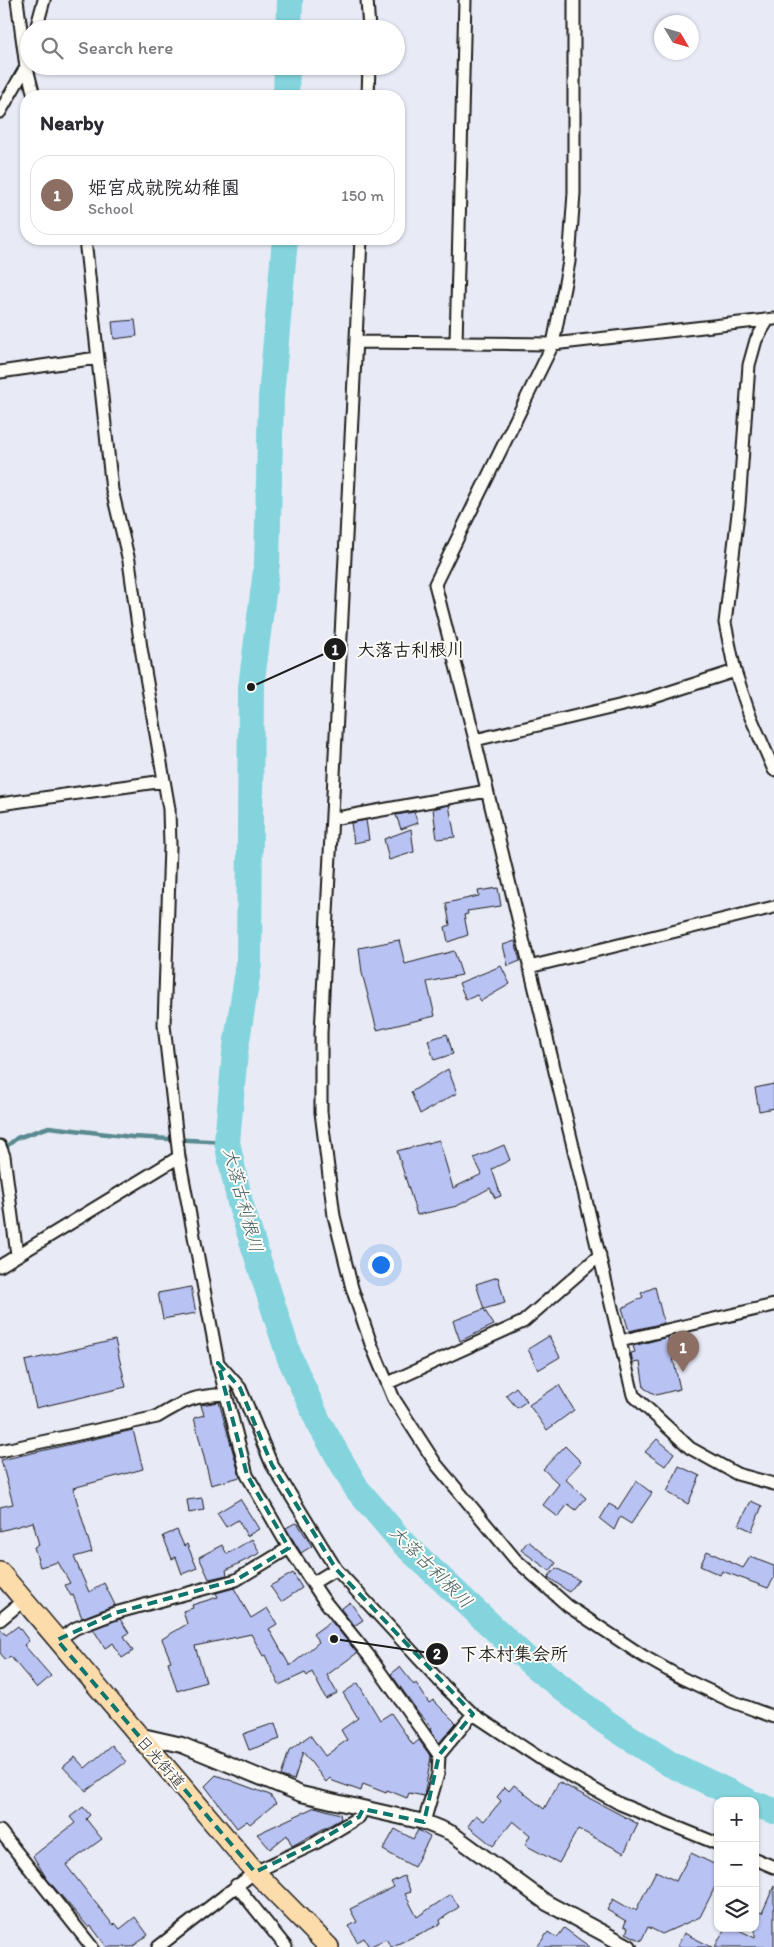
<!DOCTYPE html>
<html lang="en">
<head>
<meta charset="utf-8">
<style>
  body { margin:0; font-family:Itim,"Klee One",sans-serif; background:#f2f2f3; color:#2b2b33 }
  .controls { position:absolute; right:15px; bottom:15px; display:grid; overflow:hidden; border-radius:10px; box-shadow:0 1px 4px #0004 }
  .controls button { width:45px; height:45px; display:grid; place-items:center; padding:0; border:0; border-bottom:1px solid #e1e1e2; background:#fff; color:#2b2b33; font:25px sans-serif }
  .compass { position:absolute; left:654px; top:15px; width:45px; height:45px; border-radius:50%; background:#fff; box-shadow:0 1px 4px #0004; rotate:128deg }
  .you { position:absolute; left:380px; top:1264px; width:18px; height:18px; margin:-12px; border:4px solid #fff; border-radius:50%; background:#1a73e8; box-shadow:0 0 0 8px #1a73e833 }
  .badge { display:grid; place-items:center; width:32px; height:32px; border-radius:50%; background:#1c1c1c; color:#fff; font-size:16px; font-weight:700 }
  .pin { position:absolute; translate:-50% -41px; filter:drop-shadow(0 1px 2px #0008) }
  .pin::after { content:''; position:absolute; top:26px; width:18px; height:15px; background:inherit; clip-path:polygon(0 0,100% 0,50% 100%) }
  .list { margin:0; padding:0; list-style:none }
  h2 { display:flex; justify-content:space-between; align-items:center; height:65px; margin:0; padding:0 20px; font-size:21px }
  h2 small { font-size:16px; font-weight:400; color:#7c7c81 }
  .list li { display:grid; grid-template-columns:32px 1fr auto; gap:15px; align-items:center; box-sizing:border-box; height:80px; margin:0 10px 10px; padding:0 10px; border:1px solid #e1e1e2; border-radius:20px }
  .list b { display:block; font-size:19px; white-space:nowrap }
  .list p { margin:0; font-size:16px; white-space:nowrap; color:#7c7c81 }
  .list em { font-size:16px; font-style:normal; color:#7c7c81 }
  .icon { flex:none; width:28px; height:28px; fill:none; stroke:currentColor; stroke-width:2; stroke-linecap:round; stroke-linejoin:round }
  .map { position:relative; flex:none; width:774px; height:1947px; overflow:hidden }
  .search { position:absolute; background:#fff; box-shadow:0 1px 4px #0004; left:20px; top:20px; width:385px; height:55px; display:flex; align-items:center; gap:12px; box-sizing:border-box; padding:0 18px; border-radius:28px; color:#7c7c81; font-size:19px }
  .panel { position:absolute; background:#fff; box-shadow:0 1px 4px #0004; left:20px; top:90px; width:385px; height:155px; border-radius:20px }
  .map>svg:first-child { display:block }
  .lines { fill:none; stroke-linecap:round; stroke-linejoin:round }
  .stream { stroke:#5a8a90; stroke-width:4.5 }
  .river { stroke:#83d4dd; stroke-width:26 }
  .building { fill:#b8c2f3; stroke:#1c1c1c }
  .minor-casing { stroke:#1c1c1c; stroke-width:15 }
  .tertiary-casing { stroke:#1c1c1c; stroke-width:18 }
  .trunk-casing { stroke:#1c1c1c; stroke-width:22 }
  .minor { stroke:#fdfcf7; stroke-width:11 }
  .tertiary { stroke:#fdfcf7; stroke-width:14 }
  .trunk { stroke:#fddcac; stroke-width:19 }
  .marked { fill:none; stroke:#0f766e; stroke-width:4; stroke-dasharray:10 6; stroke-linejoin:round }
  .labels { text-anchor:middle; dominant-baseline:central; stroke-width:4; stroke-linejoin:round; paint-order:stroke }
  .street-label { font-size:16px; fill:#1c1c1c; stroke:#fdfcf7 }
  .water-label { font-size:18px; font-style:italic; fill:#405c60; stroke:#fdfcf7 }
  .leader { fill:none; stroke:#1c1c1c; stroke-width:2 }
  .callout-dot { fill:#1c1c1c; stroke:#fdfcf7; stroke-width:2 }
  .mark-label { font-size:15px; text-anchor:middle; font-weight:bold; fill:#fff }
  .callout-label { font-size:18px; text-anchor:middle; font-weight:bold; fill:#1c1c1c; stroke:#fdfcf7; stroke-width:4; stroke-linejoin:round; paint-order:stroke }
</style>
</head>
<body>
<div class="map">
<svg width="774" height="1947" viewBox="0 0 774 1947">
  <rect width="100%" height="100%" fill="#e8ebf6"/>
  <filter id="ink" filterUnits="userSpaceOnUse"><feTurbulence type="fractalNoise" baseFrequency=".02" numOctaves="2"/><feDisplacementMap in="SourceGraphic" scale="10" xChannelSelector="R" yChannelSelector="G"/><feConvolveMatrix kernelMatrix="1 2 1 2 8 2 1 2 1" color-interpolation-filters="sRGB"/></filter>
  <g filter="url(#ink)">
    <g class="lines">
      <path class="stream" d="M2,1150L17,1138L49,1127L132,1137L227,1142"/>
      <path class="river" d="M289,29L290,0
        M286,96L287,66
        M285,239L271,397L267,563L251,687L249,964L235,1053L227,1142L240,1203L289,1356L319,1423L357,1489L402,1542L532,1664L604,1721L670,1764L748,1801
        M755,1804L774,1811"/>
    </g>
    <path class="building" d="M135,320L137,336L114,339L112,322Z
      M449,805L455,837L437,839L433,809Z
      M414,812L418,823L401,829L396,815Z
      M366,820L369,840L354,843L351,823Z
      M411,829L414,852L389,860L384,839Z
      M498,888L501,906L467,911L468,914L464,915L468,935L448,942L445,927L450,925L446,903L479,896L478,891Z
      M399,940L405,964L454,951L462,975L427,982L435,1016L377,1030L362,973L359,948Z
      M515,941L520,961L508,966L503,945Z
      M501,966L510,984L481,1001L477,995L466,1000L459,983Z
      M447,1034L453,1054L434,1060L428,1040Z
      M448,1069L457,1093L420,1114L411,1092Z
      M774,1084V1108L759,1111L755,1088Z
      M439,1140L453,1188L482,1174L474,1158L504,1145L510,1160L492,1169L501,1196L495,1198L490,1188L457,1206L417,1215L397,1151Z
      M498,1277L505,1303L484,1309L476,1284Z
      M191,1287L196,1313L163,1319L158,1293Z
      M655,1287L664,1323L629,1331L622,1308L643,1297L641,1293Z
      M484,1309L494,1325L460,1341L453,1321Z
      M549,1336L560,1357L538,1370L528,1349Z
      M668,1337L669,1342L683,1337L696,1353L673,1358L680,1389L656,1395L644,1388L640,1362L633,1363L631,1353L635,1352L633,1346Z
      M115,1340L126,1387L36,1408L25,1361Z
      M559,1385L574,1410L547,1430L529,1405Z
      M516,1387L527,1401L517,1408L506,1395Z
      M219,1402L240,1477L211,1485L194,1418L204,1415L201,1405Z
      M133,1430L143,1469L73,1488L92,1552L74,1557L89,1592L104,1583L115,1605L82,1618L73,1595L71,1596L65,1585L70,1583L58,1562L40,1567L34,1547L39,1545L33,1522L0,1531V1507L13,1504L1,1460Z
      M657,1439L674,1453L665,1466L645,1452Z
      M565,1446L581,1462L565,1479L586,1498L576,1510L568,1504L558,1517L543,1505L559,1484L543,1469Z
      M679,1466L700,1476L688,1504L667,1492Z
      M636,1481L652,1493L631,1524L620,1517L614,1530L600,1519L609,1504L618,1509Z
      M202,1498L204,1510L189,1513L187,1500Z
      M240,1499L259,1529L247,1536L238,1520L226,1527L217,1513Z
      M751,1501L762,1506L752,1531L739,1525Z
      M295,1523L298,1524L312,1546L301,1553L286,1528Z
      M177,1530L184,1546L187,1544L197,1568L182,1574L176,1557L172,1559L163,1536Z
      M252,1539L260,1553L226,1570L227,1575L209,1579L199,1557L222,1545L227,1554Z
      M528,1541L556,1563L550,1571L521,1550Z
      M707,1551L743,1568L750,1557L774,1566V1578L768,1588L722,1571L720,1575L700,1566Z
      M556,1568L579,1580L569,1592L548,1577Z
      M293,1573L302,1588L281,1602L270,1586Z
      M234,1588L251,1618L267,1608L277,1624L269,1629L290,1666L319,1642L313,1634L331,1621L357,1653L327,1675L337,1693L326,1699L312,1672L307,1676L305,1673L279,1685L265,1655L263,1656L251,1634L195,1646L206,1682L177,1691L168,1662L171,1661L162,1639L187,1624L183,1611L193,1608L192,1605L218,1597L216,1593Z
      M350,1602L363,1620L354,1626L341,1609Z
      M120,1619L129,1633L124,1636L133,1651L122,1658L113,1643L105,1648L93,1629Z
      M18,1626L29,1641L24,1645L51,1676L37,1688L10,1656L6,1660L0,1653V1628L6,1635Z
      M400,1667L414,1685L416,1683L429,1703L433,1700L456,1723L439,1743L430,1730L432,1728L419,1713L391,1674Z
      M358,1683L380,1720L391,1713L413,1745L419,1740L431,1757L424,1796L409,1793L407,1798L387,1790L386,1793L363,1784L361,1791L333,1781L330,1778L326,1782L303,1752L294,1780L281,1776L289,1751L310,1735L325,1756L347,1740L341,1730L358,1718L343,1693Z
      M275,1723L280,1739L249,1750L243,1734Z
      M112,1745L126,1762L86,1791L63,1767L75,1757L85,1768Z
      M216,1775L270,1795L276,1803L250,1824L247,1821L237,1828L205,1786Z
      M559,1782L638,1824L624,1853L578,1829L559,1863L525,1845L530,1835L513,1821L493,1846L468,1826L476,1815L484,1821L501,1801L497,1797L505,1787L509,1791L514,1785L544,1809Z
      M83,1807L90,1815L86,1819L102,1839L66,1865L113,1925L115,1923L120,1929L135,1917L148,1935L132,1947H107L91,1926L89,1928L47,1879L33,1856L75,1823L70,1817Z
      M315,1807L340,1814L341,1819L292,1846L287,1835L270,1849L257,1834Z
      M395,1829L413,1839L418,1830L430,1837L414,1867L383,1850Z
      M691,1853L718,1866V1881L700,1917L662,1934L648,1927L641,1941L626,1933L628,1928L624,1926L626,1921L607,1910L613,1899L632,1910L633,1908L636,1910L656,1871L676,1881Z
      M404,1876L411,1892L405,1894L417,1917L451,1894L459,1907L440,1920L441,1924L391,1947L386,1939L369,1947L364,1938L357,1942L349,1926L357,1922L350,1909L394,1887L391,1882Z
      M774,1886V1947H715L725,1928H735L755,1938V1910L762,1913Z
      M564,1928L590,1947H537L548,1932L557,1938Z
      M684,1933L712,1947H677Z"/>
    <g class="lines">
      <defs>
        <path id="minor" d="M367,0L369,29
          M574,0V193L569,262L553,344L435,584L475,740L633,1395L690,1448L737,1474L774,1484
          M36,29L44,0
          M26,64L34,96
          M368,96L369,66
          M0,112L26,67L17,0
          M85,239L112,490L129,561L141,648L169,809L170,846L164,1025L179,1157L218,1363L240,1388L272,1465L336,1569L445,1687L473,1714L547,1763L620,1804L718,1844
          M361,239L321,1033V1112L334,1216L352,1288L371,1344L394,1399L436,1464L515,1559L568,1606L643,1656L682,1678L731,1701L774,1717
          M768,320L756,340L749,365L739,505L725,623L735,671L749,713L774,770
          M357,342L553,344L774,319
          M456,343L465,0
          M0,372L97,358
          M475,740L648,699L735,671
          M0,804L164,781
          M332,819L487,791
          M529,967L774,907
          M0,1146L4,1156L17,1255
          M0,1266L179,1157
          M620,1341L774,1305
          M218,1364L247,1475L289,1548L323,1599L369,1656L439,1755L438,1774L424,1822
          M388,1383L523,1322L600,1255
          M0,1451L157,1417C186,1400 192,1396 226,1394
          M313,1583L336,1569
          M0,1620L23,1601
          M57,1640L76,1628L115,1613L236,1580L289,1548
          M439,1755L473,1714
          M0,1831L92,1947
          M755,1859L774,1867
          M236,1885L286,1947
          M158,1947L255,1872L314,1844L359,1817L363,1809"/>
        <path id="tertiary" d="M138,1735L182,1745L301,1794L424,1822L451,1833L547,1903L629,1947"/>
        <path id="trunk" d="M0,1572L255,1872L329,1947"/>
      </defs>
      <use href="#minor" class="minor-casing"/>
      <use href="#tertiary" class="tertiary-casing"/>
      <use href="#trunk" class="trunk-casing"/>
      <use href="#minor" class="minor"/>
      <use href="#tertiary" class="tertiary"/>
      <use href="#trunk" class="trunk"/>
    </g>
  </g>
  <path class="marked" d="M218,1363L240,1388L272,1465L336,1569L473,1714L439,1755L424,1822L363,1809L359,1817L314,1844L255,1872L57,1640L115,1613L236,1580L289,1548L247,1475Z"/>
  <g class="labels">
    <g class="street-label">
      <text transform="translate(161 1762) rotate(49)">日光街道</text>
    </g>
    <g class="water-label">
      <text transform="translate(243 1200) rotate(75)">大落古利根川</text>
      <text transform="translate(431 1567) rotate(45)">大落古利根川</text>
    </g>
  </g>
  <path class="leader" d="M251 687L335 649M334 1639L437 1654"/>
  <g class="callout-dot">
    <circle cx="251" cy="687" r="5"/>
    <circle cx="334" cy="1639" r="5"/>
    <circle cx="335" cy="649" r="12"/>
    <circle cx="437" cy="1654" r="12"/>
  </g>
  <g class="mark-label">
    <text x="335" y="655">1</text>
    <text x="437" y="1659">2</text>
  </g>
  <g class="callout-label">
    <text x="411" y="656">大落古利根川</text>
    <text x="514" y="1660">下本村集会所</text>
  </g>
</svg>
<div class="controls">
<button>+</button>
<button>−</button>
<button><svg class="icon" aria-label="layers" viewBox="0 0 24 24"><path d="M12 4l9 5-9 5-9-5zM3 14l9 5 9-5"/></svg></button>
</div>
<svg class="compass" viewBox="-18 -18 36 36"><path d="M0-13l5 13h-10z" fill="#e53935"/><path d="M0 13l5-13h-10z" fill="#7c7c81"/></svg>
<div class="you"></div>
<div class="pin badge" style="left:683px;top:1372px;background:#8d6e63">1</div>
<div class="search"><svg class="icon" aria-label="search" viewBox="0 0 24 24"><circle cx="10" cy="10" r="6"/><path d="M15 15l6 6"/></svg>Search here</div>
<section class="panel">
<h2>Nearby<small></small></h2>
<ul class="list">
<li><span class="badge" style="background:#8d6e63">1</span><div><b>姫宮成就院幼稚園</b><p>School</p></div><em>150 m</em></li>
</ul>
</section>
</div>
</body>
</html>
